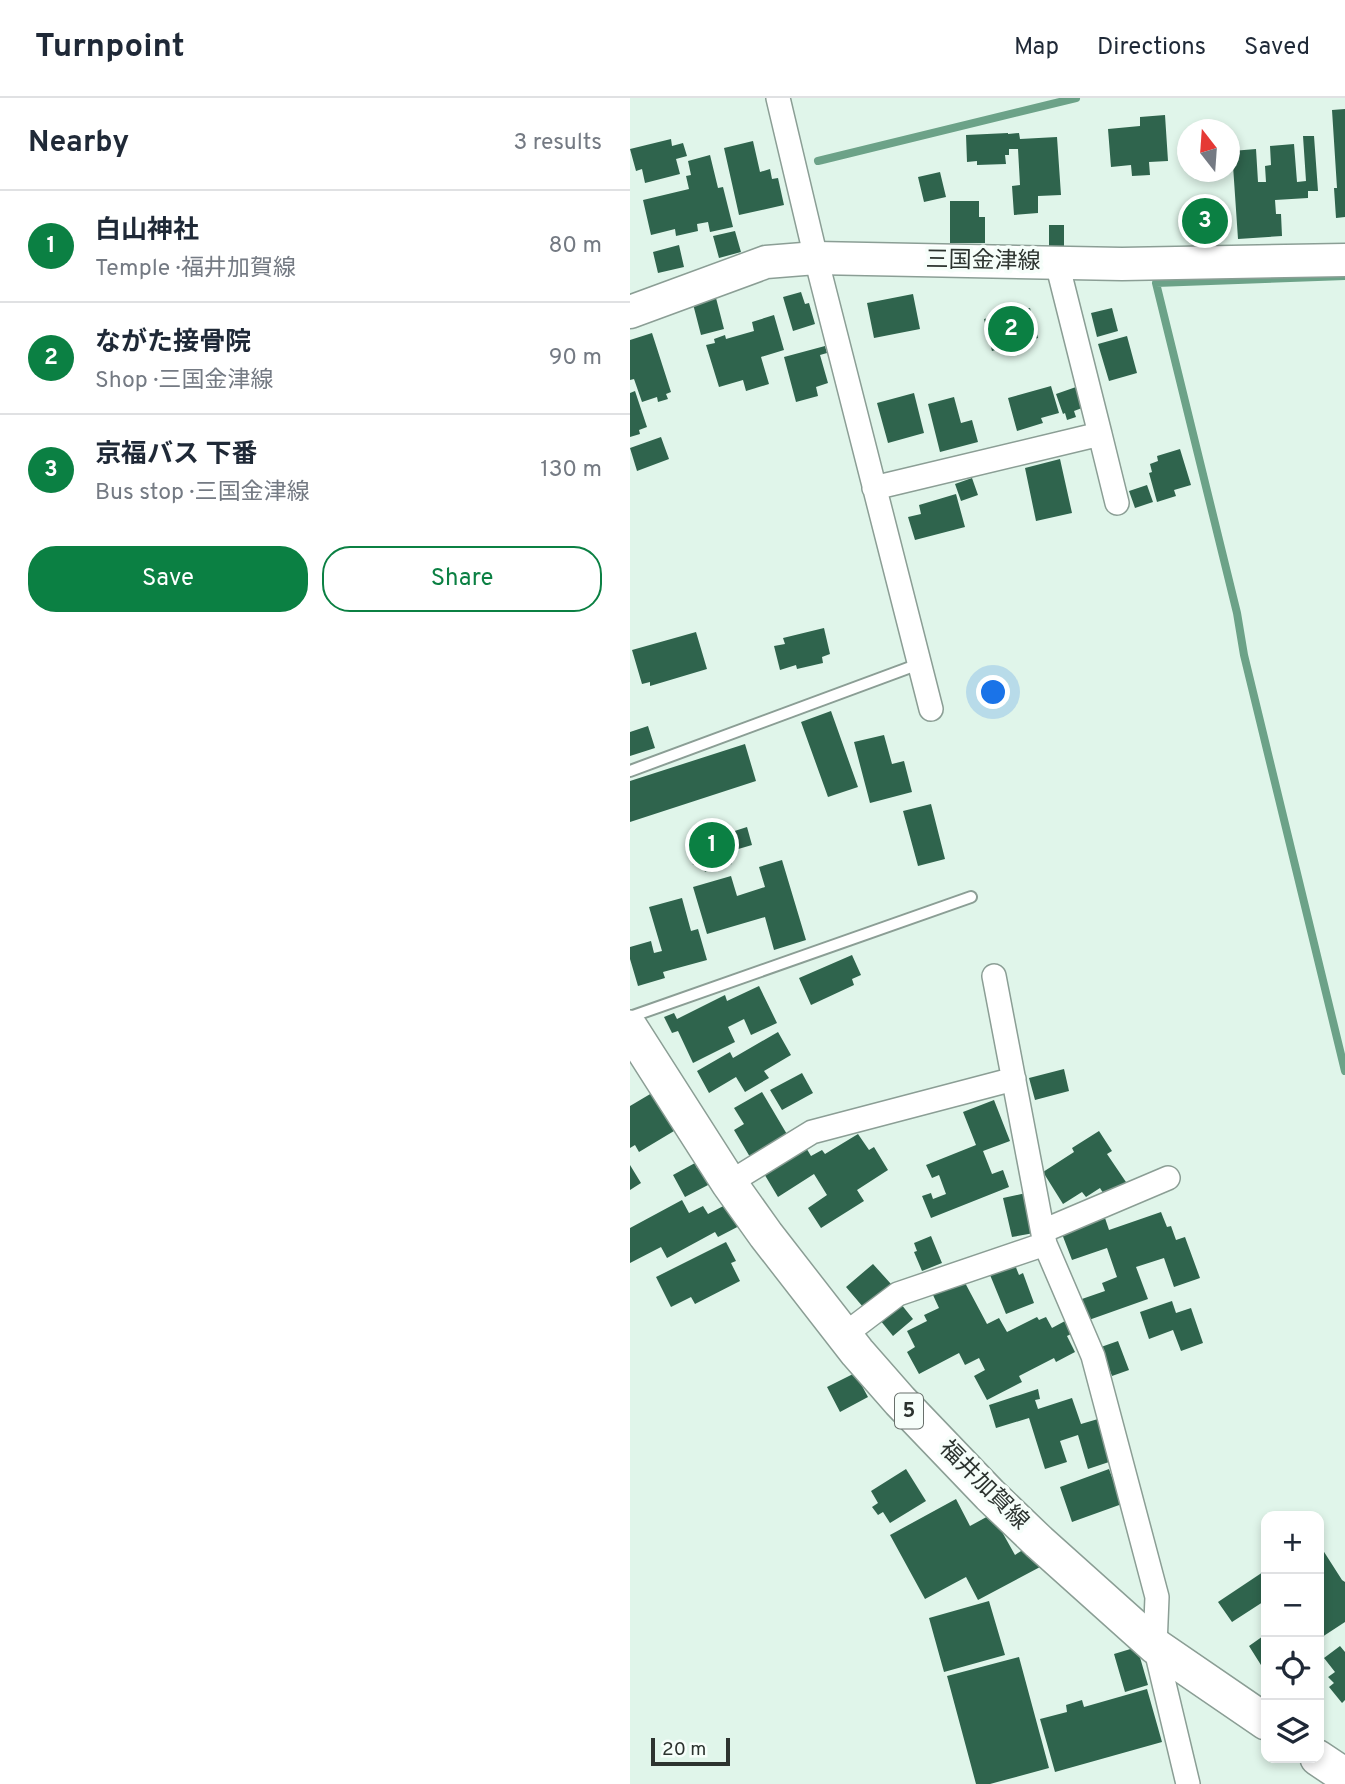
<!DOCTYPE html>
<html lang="en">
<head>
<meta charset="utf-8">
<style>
  body { margin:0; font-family:Overpass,"Noto Sans JP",sans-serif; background:#f6f6f7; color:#1f2937 }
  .controls { position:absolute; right:21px; bottom:21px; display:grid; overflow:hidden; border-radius:14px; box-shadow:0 4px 10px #0003 }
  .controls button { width:63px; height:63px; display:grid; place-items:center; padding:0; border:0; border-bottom:2px solid #e0e1e3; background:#fff; color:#1f2937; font:35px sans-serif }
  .compass { position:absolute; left:547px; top:21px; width:63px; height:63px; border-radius:50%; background:#fff; box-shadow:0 4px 10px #0003; rotate:343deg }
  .scale { position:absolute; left:21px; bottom:18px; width:79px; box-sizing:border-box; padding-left:7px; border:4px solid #2c332f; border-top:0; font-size:19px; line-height:24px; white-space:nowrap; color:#2c332f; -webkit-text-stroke:5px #f6fefa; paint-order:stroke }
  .you { position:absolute; left:364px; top:595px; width:24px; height:24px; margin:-18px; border:5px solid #fff; border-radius:50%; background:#1a73e8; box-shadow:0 0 0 10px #1a73e833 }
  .badge { display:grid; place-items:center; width:46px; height:46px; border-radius:50%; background:#0b8043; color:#fff; font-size:23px; font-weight:700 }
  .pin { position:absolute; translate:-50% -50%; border:4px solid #fff; box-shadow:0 2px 7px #0006 }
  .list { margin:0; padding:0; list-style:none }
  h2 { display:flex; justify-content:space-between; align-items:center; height:91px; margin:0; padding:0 28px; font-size:30px }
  h2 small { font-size:23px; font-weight:400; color:#747a83 }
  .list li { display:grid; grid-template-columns:46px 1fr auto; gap:21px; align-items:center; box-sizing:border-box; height:112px; padding:0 28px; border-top:2px solid #e0e1e3 }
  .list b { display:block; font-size:26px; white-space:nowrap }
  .list p { margin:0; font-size:23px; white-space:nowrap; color:#747a83 }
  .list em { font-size:23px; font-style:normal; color:#747a83 }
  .actions { display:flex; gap:14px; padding:21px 28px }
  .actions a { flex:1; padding:16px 0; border:2px solid #0b8043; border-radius:28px; text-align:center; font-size:24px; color:#0b8043 }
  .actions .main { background:#0b8043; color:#fff }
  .icon { flex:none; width:38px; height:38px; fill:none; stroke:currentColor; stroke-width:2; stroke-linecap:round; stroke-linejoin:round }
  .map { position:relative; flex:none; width:715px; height:1686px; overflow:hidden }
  header { display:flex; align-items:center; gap:42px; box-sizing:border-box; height:98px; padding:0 35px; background:#fff; border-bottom:2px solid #e0e1e3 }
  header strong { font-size:33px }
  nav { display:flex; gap:38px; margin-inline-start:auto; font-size:24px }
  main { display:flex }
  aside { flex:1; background:#fff }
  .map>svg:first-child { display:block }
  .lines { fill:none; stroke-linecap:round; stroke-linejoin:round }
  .stream { stroke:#6ca288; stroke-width:8 }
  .building { fill:#2f644d }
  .lane-casing { stroke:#8b9e95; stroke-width:14 }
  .street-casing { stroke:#8b9e95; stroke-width:26 }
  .secondary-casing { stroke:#8b9e95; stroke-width:35 }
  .primary-casing { stroke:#8b9e95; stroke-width:38 }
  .lane { stroke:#fff; stroke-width:10 }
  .street { stroke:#fff; stroke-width:23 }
  .secondary { stroke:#fff; stroke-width:32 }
  .primary { stroke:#fff; stroke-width:35 }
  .labels { text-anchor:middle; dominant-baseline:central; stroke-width:7; stroke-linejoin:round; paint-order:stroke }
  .shield { fill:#f6fefa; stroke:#69706c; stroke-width:2 }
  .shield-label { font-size:21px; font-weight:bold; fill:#2c332f }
  .street-label { font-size:23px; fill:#2c332f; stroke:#f6fefa }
</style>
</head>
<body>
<header>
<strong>Turnpoint</strong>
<nav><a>Map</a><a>Directions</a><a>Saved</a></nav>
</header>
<main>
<aside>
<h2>Nearby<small>3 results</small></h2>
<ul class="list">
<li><span class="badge">1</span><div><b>白山神社</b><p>Temple · 福井加賀線</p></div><em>80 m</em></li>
<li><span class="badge">2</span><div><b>ながた接骨院</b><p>Shop · 三国金津線</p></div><em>90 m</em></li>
<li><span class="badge">3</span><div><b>京福バス 下番</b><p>Bus stop · 三国金津線</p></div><em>130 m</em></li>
</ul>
<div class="actions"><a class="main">Save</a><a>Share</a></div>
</aside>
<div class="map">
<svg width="715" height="1686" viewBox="0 0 715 1686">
  <rect width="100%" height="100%" fill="#e0f5ea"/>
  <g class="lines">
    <path class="stream" d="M188,63L446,0
      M715,178L526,185L607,515L614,557L715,973"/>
  </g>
  <path class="building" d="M715,11V119L706,120L704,90H707L702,12Z
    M535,17L538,63L519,64L520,77L502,78L501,67L481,69L478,31L510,28V19Z
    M378,35V36L389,35L390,41L427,39L431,97L408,98V115L384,117L382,88L390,87L388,51H379V57H375L376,66L347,67V63L337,64L336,37Z
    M673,38H684L688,93H678V100L645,102L646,116H651L652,138L608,141L602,53L626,51L628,84H636L635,68L641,67L640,48L664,46L667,84L676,83Z
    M41,41L42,48L53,45L57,58L46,61L50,76L15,85L12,71L6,73L0,51Z
    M123,43L130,74L140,71L142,81L148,80L154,107L109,117L94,50Z
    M80,57L88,90L93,89L103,129L80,134L78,124L67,126L68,133L46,138L45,131L21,137L13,102L59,91L56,78L61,77L58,63Z
    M310,74L316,99L294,104L288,79Z
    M320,103H349V119H355V145H320Z
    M419,127H434V148H419Z
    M105,133L111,154L89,160L83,138Z
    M49,147L54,169L28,175L23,154Z
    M171,194L175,206L179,205L185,226L163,233L153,199Z
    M283,196L290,231L244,240L237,205Z
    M86,200L94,231L71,237L63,206Z
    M400,210L408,240L362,253L354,221Z
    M482,210L488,233L467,239L461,215Z
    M144,217L154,252L131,259L139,286L116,293L113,282L89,289L76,247L85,245L84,241L95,237L96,241L124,233L122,224Z
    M22,235L41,294L36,296L38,301L28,304L27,299L12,304L4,281L0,282V242Z
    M497,238L507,275L479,283L468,246Z
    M195,248L197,255L190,257L198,285L186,289L188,298L166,304L154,259Z
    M421,288L429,315L411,320L413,325L387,333L378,300Z
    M446,289L452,310L444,313L446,319L437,322L435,315L433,316L426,296Z
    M5,293L17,329L9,332L10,336L0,339V295Z
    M284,295L294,335L258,345L247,305Z
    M324,299L331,325L342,322L348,344L310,354L298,306Z
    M31,339L39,361L7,373L0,350Z
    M550,351L561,387L544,392L546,398L527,404L519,375L522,374L520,366L528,363L527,358Z
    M430,361L442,415L406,423L395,370Z
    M342,380L348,397L331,403L325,386Z
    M517,387L523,404L505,410L499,393Z
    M326,396L335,429L285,442L278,419L291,416L289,407Z
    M194,530L200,556L192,559L193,565L167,571L166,567L150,572L144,548L155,546L153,540Z
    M66,534L77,571L20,588V584L12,586L2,552Z
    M201,613L228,689L198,699L171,624Z
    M18,628L25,650L0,658V634Z
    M254,637L262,666L274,663L282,694L240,705L224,644Z
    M115,646L126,683L0,724V683Z
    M301,706L315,761L288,768L273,713Z
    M89,729L92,737L117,729L122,747L98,754L102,766L75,774L72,764L63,767L58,747L65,745L63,737Z
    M152,762L176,842L144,852L135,819L77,836L63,789L101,778L107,798L135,789L129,769Z
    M52,800L61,833L68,831L77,862L33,874L35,880L8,888L0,861V849L21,843L24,855L32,853L19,809Z
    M222,857L231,877L222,881L224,887L181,907L169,880Z
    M129,888L147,925L121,937L114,921L98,929L105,944L63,965L48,933L42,935L34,919L44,915L47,921L95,897L97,903Z
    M148,934L161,957L134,973L139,980L115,994L106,979L79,995L67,973L100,954L103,960Z
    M434,971L439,993L405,1002L399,980Z
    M172,975L183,995L152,1012L140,992Z
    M27,992L49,1030L9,1054L5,1047L0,1050V1008Z
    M132,994L158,1038L120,1059L104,1032L114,1026L104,1010Z
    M364,1002L380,1043L353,1053L362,1076L373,1072L379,1089L301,1120L292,1098L301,1095L303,1101L316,1096L309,1077L302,1080L296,1067L346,1047L333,1014Z
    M469,1033L482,1053L477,1056L496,1084L475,1098L470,1090L456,1099L452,1094L433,1106L413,1074L444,1054L442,1050Z
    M228,1036L239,1052L244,1049L258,1072L227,1092L234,1103L191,1130L178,1110L197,1097L184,1076L148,1099L133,1074L175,1048L181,1058L192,1052L195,1056Z
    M65,1065L67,1070L71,1068L80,1086L55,1099L43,1077Z
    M0,1067L11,1085L0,1092Z
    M396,1095L404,1135L382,1139L373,1100Z
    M52,1102L59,1115L73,1108L78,1116L103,1103L115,1125L88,1139L85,1134L37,1160L31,1149L0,1165V1130Z
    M531,1114L537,1129L541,1128L546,1142L555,1139L570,1180L544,1189L534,1160L506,1169L518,1201L456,1223L449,1202L475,1193L472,1185L487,1179L477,1150L442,1162L432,1136L475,1120L479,1132Z
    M301,1138L312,1165L292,1173L284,1154L287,1153L284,1145Z
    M96,1144L106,1163L101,1165L110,1183L65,1206L61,1199L41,1209L26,1179Z
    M383,1162L389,1177L393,1175L404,1205L376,1216L358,1172Z
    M243,1166L261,1186L233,1209L216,1189Z
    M333,1181L357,1226L369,1220L377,1234L407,1219L409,1222L416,1219L422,1230L435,1223L441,1236L437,1238L445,1254L426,1264L424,1260L389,1278L392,1284L357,1302L344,1278L355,1272L349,1260L335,1267L329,1255L289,1276L277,1254L285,1249L277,1233L297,1223L294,1217L309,1210L303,1197Z
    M542,1203L546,1215L561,1210L573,1245L551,1253L543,1232L519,1241L510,1214Z
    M271,1206L283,1221L263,1238L250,1222Z
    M488,1243L499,1272L482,1278L471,1249Z
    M225,1275L238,1299L210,1314L197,1289Z
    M408,1291L410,1301L405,1302L408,1311L442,1300L451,1326L468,1321L482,1363L458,1371L448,1337L430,1343L437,1364L415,1371L399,1320L366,1330L359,1307Z
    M276,1371L296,1403L260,1425L253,1414L248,1417L242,1409L248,1405L241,1393Z
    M479,1371L492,1406L442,1424L430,1389Z
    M326,1401L340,1428L362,1416L385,1457L399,1448L410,1469L348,1502L336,1479L295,1501L260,1437Z
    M689,1446L712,1482L715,1484V1524L689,1541Z
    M636,1472V1502L602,1524L588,1504Z
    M359,1503L375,1557L314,1574L299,1520Z
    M636,1536V1575L619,1548Z
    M710,1548L715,1554V1602L712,1605L699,1589L704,1585L698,1579L705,1574L694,1560Z
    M507,1549L518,1587L495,1594L484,1556Z
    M389,1559L419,1670L360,1686H346L317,1578Z
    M517,1591L532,1644L425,1674L410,1621L437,1614L436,1607L452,1602L454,1609Z"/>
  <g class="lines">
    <defs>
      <path id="lane" d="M0,673L289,566
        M0,919L341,799"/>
      <path id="street" d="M148,0L186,160L301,611
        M470,336L487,405
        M244,390L470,336L427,165
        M364,878L415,1146L463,1258L527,1499L525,1548L558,1686
        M99,1085L182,1034L384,981
        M413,1133L538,1080
        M214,1237L268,1196L415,1146"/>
      <path id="secondary" d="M0,214L136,164L186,160L492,166L715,162"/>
      <path id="primary" d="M0,930L99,1085L136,1137L227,1254L270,1303L360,1397L409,1444L525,1548L636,1624
        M688,1660L715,1678"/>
    </defs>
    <use href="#lane" class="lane-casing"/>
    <use href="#street" class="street-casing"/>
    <use href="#secondary" class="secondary-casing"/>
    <use href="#primary" class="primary-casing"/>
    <use href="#lane" class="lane"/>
    <use href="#street" class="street"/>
    <use href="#secondary" class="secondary"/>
    <use href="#primary" class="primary"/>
  </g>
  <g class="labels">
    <rect class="shield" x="265" y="1295.5" width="28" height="35" rx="5"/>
    <g class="shield-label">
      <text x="279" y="1313">5</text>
    </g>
    <g class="street-label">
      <text transform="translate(353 164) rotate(1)">三国金津線</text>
      <text transform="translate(353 1388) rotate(45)">福井加賀線</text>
    </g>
  </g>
</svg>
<div class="controls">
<button>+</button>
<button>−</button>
<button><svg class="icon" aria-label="locate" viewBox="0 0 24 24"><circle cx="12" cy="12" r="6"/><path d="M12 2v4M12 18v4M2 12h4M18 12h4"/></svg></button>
<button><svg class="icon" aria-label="layers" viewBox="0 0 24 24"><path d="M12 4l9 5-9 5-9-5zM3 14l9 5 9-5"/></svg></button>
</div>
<svg class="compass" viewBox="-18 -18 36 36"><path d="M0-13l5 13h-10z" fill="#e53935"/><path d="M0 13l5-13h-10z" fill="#747a83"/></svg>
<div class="scale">20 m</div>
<div class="you"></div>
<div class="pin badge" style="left:82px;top:747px">1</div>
<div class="pin badge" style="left:381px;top:231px">2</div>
<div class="pin badge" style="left:575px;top:123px">3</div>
</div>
</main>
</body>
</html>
